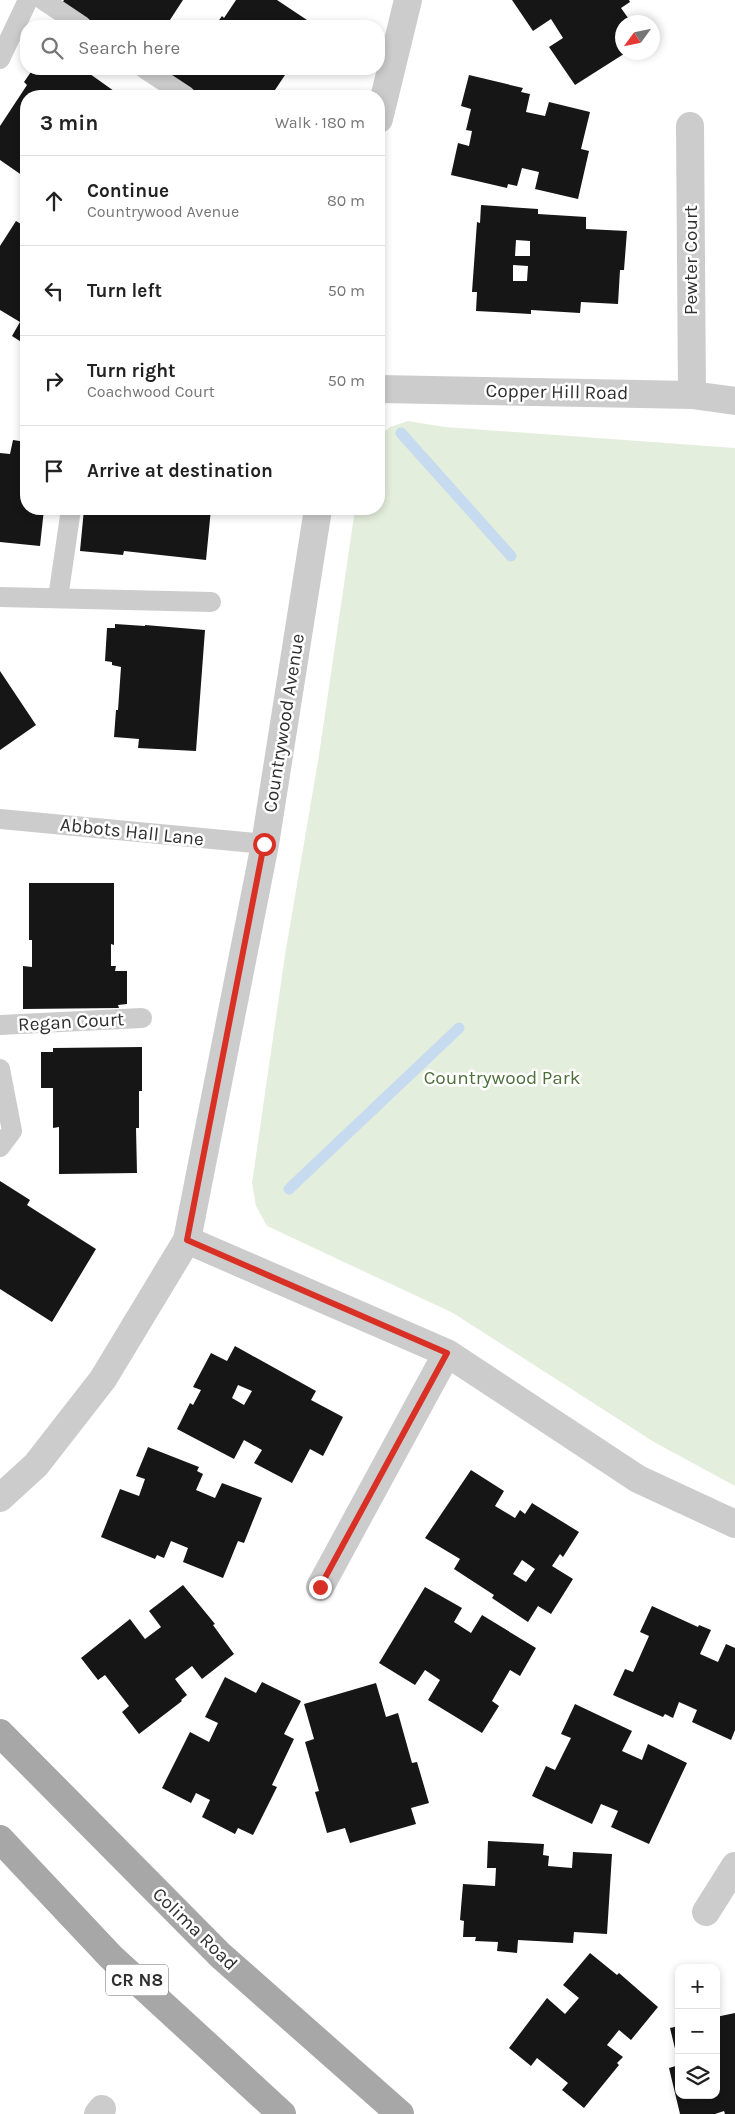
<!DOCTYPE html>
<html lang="en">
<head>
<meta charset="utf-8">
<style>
  body { margin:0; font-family:Karla,sans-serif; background:#f6f6f6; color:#222 }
  .controls { position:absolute; right:15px; bottom:15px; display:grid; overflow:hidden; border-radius:10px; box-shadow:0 2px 8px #0003 }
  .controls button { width:45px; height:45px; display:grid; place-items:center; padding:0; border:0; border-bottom:1px solid #e0e0e0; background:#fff; color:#222; font:25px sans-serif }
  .compass { position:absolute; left:615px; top:15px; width:45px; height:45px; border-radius:50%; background:#fff; box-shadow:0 2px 8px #0003; rotate:237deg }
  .stop { position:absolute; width:15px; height:15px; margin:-11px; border:4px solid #d93025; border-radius:50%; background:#fff }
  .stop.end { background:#d93025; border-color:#fff; box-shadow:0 1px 5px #0008 }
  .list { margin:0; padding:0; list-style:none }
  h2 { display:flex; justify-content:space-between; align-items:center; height:65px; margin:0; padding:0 20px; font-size:21px }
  h2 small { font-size:16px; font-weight:400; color:#767676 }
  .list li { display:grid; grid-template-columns:32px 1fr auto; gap:15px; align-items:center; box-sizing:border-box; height:90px; padding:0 20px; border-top:1px solid #e0e0e0 }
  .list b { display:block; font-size:19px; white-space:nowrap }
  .list p { margin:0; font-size:16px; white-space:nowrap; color:#767676 }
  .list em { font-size:16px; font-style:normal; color:#767676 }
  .icon { flex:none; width:28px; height:28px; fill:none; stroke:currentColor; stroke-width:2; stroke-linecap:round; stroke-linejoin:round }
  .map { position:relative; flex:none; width:735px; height:2114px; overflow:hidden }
  .search { position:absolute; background:#fff; box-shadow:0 2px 8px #0003; left:20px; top:20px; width:365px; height:55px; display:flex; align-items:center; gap:12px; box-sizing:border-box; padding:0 18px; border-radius:20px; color:#767676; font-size:19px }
  .panel { position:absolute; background:#fff; box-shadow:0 2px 8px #0003; left:20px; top:90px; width:365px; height:425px; border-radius:20px }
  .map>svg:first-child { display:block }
  .green { fill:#e4eedc }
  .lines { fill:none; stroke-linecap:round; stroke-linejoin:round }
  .stream { stroke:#c6dbef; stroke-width:11 }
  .building { fill:#161616; fill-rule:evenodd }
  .service { stroke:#ccc; stroke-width:20 }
  .minor { stroke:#ccc; stroke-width:28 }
  .primary { stroke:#a7a7a7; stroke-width:28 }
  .route { stroke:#d93025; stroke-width:6 }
  .labels { text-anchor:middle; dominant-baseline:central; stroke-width:5; stroke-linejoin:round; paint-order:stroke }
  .shield { fill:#fff; stroke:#6d6d6d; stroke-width:1 }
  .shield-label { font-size:18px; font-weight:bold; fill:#2f2f2f }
  .street-label { font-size:19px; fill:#2f2f2f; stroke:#fff }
  .park-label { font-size:19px; fill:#4c6f38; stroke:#fff }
</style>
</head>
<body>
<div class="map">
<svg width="735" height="2114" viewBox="0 0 735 2114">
  <rect width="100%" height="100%" fill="#fff"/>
  <path class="green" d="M408,421L445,427L735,448V1486L654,1442L453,1313L267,1226L256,1206L252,1183L285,955L319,755L355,509H379V436L390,427Z"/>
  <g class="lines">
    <path class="stream" d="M401,433L511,556
      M289,1189L459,1028"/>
  </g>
  <path class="building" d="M64,0H183L166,26H91L62,3Z
    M236,0H277L316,26H215L222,16L224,18Z
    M512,0H629L630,2L621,8L631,22H622V52H627L575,85L549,47L563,38L551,19L533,31Z
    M33,69H83L121,96H26V178L0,160V126L27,85L24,82Z
    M172,69H289L271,96H195L168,74Z
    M469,75L523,88L521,92L530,94L526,112L545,116L549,102L590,112L581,149L589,151L578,199L535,189L539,172L522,168L517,186L508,184L507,188L451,175L458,143L469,146L472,131L466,130L471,109L461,106Z
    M481,205L538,209V214L586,217V229L627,231L624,270H620L618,304L581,302L580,313L531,310V314L476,311L477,292H472L477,222L480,223ZM516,240L530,241V256H515ZM513,265L528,266L527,281H513Z
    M16,221L26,227V345L12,336L20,322L0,310V246Z
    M13,440L26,442V509H44L40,546L0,542V453L10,454Z
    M84,509H211L206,560L124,551L123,555L80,551Z
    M115,624L145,626V625L205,630L196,751L138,748L139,739L114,737L116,710H118L121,667L112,665V662L105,661L107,628H115Z
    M0,671L36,725L0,750Z
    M29,883H114V945L111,944V966H116L115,971H127V1004L118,1005L119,1008L23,1009V966L32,967V940H29Z
    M142,1047V1091H139V1128H136L137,1173L59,1174V1127L53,1128V1088H41V1052H53V1048Z
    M0,1181L30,1200L27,1205L96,1249L52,1322L0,1289Z
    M235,1346L316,1391L311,1400L343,1417L323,1456L310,1449L292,1483L254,1463L262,1450L244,1440L234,1459L177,1429L190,1403L193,1405L201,1390L193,1387L211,1353L227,1361ZM238,1385L252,1391L244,1405L232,1398Z
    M148,1447L199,1467L197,1471L203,1474L196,1490L215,1498L222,1483L262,1498L244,1543L238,1541L223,1578L183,1562L188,1548L171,1541L164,1558L157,1555L155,1559L101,1537L120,1489L139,1496L145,1479L136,1476Z
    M471,1470L504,1491L495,1506L515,1518L520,1510L525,1514L532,1503L579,1532L563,1557L560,1554L552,1566L573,1579L551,1614L538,1606L528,1622L492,1598L494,1595L454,1569L460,1559L425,1538ZM522,1560L535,1569L526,1582L513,1574Z
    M183,1585L215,1624L213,1625L234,1654L202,1679L192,1666L175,1679L187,1695L181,1700L182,1701L139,1734L122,1712L129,1706L105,1675L98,1680L81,1658L130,1619L145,1639L161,1627L149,1611Z
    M425,1587L462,1608L454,1622L471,1633L482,1615L536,1648L520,1676L510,1670L492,1701L499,1706L482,1733L428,1700L440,1680L425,1670L415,1685L379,1663Z
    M652,1606L698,1627L699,1625L711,1630L700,1654L718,1662L726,1644L735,1648V1730L731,1740L692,1722L697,1710L679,1702L673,1718L665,1714L663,1717L613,1695L625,1669L633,1672L649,1636L640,1632Z
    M225,1677L256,1693L262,1682L301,1701L284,1734L294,1739L272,1785L277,1787L253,1835L238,1828L235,1834L202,1817L210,1800L196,1793L191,1803L162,1788L190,1732L209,1742L218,1723L205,1717Z
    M376,1683L386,1717L398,1713L412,1763L417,1762L429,1803L411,1808L416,1824L350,1843L345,1828L327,1833L315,1792L319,1791L305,1742L314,1739L304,1704Z
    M575,1704L632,1731L622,1751L642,1760L648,1744L687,1763L649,1844L611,1827L618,1811L601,1804L592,1824L532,1796L546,1766L555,1770L571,1738L561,1734Z
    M488,1841L544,1844L543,1855L549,1856L548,1866L572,1868L573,1852L612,1854L607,1934L574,1932L573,1943L518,1940L517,1953L497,1951L498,1942L475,1941L476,1937H463L464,1921L460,1920L463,1884L495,1886L496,1868H487Z
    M590,1953L617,1975L619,1973L658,2007L631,2040L619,2030L607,2045L623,2057L617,2063L619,2065L584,2108L562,2090L568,2083L537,2058L531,2066L509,2048L547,1998L565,2014L579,1998L563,1985Z
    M735,2013V2114H725L724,2111L715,2114H680L669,2068L679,2065V2095H716V2017Z
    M679,2026V2061H678L670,2028Z"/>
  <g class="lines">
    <path class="service" d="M43,0L82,26
      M0,59L28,0
      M145,69L186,96
      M0,597L211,602
      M58,598L71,509
      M0,819L265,844
      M0,1025L142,1018
      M0,1069L12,1131L0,1147"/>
    <path class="minor" d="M379,119L408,0
      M690,126L692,395
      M379,389L692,395L735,401
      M187,1240L447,1353L638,1479L735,1524
      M0,1498L36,1465L103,1379L187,1240L265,844L318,509
      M320,1587L447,1353
      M706,1912L735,1866
      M98,2114L102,2109"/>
    <path class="primary" d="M0,1733L220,1955L400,2114
      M0,1839L111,1957L282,2114"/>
  </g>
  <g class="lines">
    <path class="route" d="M264,844L187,1240L447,1353L320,1587"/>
  </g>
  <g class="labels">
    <rect class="shield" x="106" y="1964.5" width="62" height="31" rx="4"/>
    <g class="shield-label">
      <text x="137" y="1980">CR N8</text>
    </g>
    <g class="street-label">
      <text transform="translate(691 260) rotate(-90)">Pewter Court</text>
      <text transform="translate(557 392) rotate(1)">Copper Hill Road</text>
      <text transform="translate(284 723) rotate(-81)">Countrywood Avenue</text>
      <text transform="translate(132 832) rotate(6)">Abbots Hall Lane</text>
      <text transform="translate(71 1022) rotate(-3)">Regan Court</text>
      <text transform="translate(195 1929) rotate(44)">Colima Road</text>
    </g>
    <g class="park-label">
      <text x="502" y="1078">Countrywood Park</text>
    </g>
  </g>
</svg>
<div class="controls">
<button>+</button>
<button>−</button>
<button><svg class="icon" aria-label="layers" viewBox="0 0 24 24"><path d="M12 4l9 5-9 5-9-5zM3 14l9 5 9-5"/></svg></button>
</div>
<svg class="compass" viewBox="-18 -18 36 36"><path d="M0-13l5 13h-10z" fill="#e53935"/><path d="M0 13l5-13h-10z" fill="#767676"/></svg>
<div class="stop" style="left:264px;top:844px"></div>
<div class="stop end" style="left:320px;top:1587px"></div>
<div class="search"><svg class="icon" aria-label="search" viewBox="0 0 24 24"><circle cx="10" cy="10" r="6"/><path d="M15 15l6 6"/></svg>Search here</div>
<section class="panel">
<h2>3 min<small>Walk · 180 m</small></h2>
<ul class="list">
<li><svg class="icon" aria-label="ahead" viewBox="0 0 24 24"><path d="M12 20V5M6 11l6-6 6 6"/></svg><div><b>Continue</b><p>Countrywood Avenue</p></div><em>80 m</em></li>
<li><svg class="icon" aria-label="left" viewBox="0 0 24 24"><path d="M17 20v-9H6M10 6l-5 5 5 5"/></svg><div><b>Turn left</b></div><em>50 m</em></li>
<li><svg class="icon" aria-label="right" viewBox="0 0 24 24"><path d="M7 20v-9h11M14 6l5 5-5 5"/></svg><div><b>Turn right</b><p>Coachwood Court</p></div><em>50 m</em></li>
<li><svg class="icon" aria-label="arrive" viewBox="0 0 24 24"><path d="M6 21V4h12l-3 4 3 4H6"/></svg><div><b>Arrive at destination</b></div></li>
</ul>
</section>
</div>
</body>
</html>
